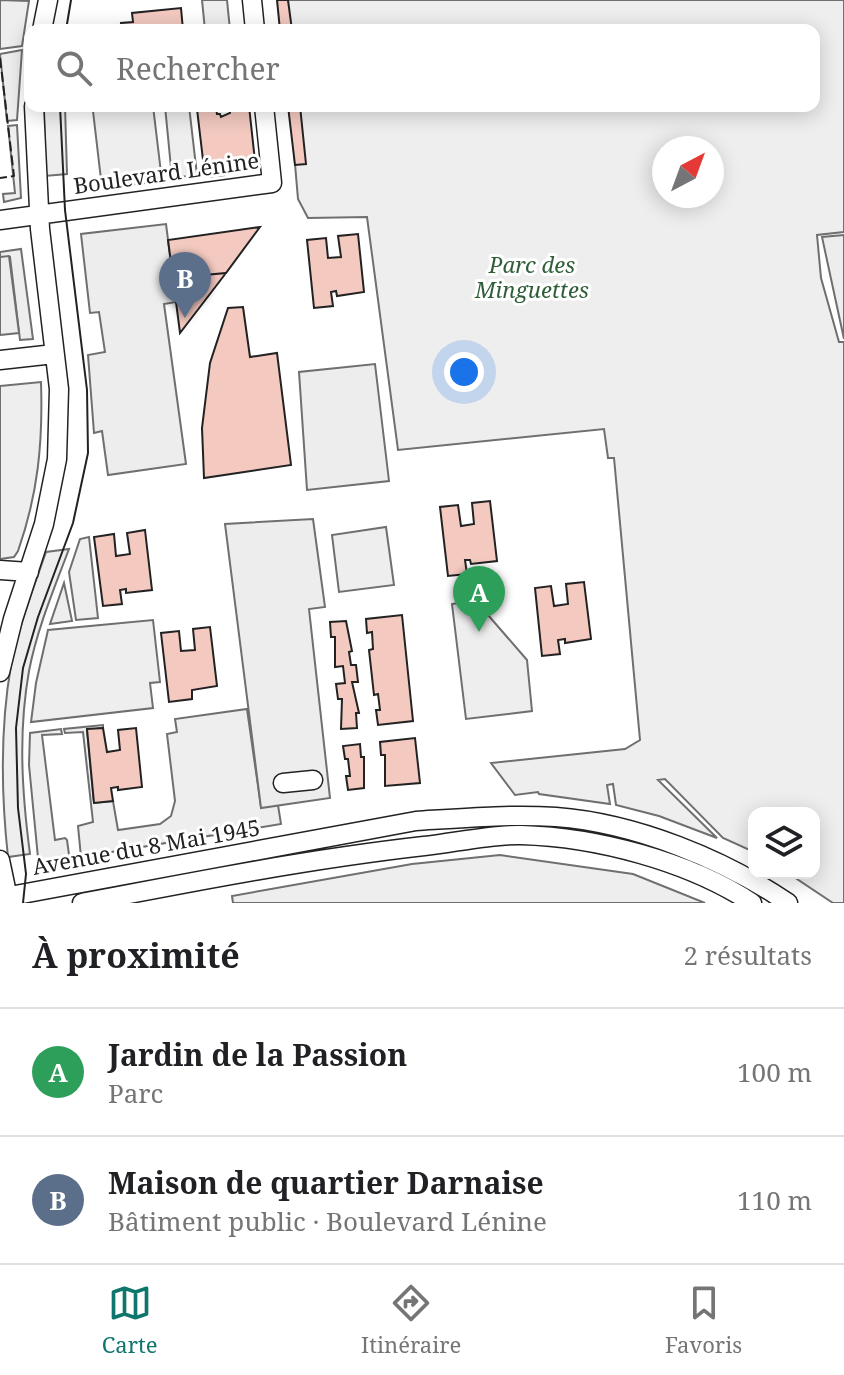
<!DOCTYPE html>
<html lang="fr">
<head>
<meta charset="utf-8">
<style>
  body { margin:0; font-family:"Noto Serif",serif; background:#f6f6f6; color:#202124 }
  .controls { position:absolute; right:24px; bottom:24px; display:grid; overflow:hidden; border-radius:16px; box-shadow:0 4px 20px #0003 }
  .controls button { width:72px; height:72px; display:grid; place-items:center; padding:0; border:0; border-bottom:2px solid #e0e0e0; background:#fff; color:#202124; font:40px sans-serif }
  .compass { position:absolute; left:652px; top:136px; width:72px; height:72px; border-radius:50%; background:#fff; box-shadow:0 4px 20px #0003; rotate:41deg }
  .you { position:absolute; left:464px; top:372px; width:28px; height:28px; margin:-20px; border:6px solid #fff; border-radius:50%; background:#1a73e8; box-shadow:0 0 0 12px #1a73e833 }
  .badge { display:grid; place-items:center; width:52px; height:52px; border-radius:50%; background:#0f766e; color:#fff; font-size:26px; font-weight:700 }
  .pin { position:absolute; translate:-50% -66px; filter:drop-shadow(0 2px 4px #0008) }
  .pin::after { content:''; position:absolute; top:42px; width:28px; height:24px; background:inherit; clip-path:polygon(0 0,100% 0,50% 100%) }
  .list { margin:0; padding:0; list-style:none }
  h2 { display:flex; justify-content:space-between; align-items:center; height:104px; margin:0; padding:0 32px; font-size:34px }
  h2 small { font-size:26px; font-weight:400; color:#757577 }
  .list li { display:grid; grid-template-columns:52px 1fr auto; gap:24px; align-items:center; box-sizing:border-box; height:128px; padding:0 32px; border-top:2px solid #e0e0e0 }
  .list b { display:block; font-size:30px; white-space:nowrap }
  .list p { margin:0; font-size:26px; white-space:nowrap; color:#757577 }
  .list em { font-size:26px; font-style:normal; color:#757577 }
  .icon { flex:none; width:44px; height:44px; fill:none; stroke:currentColor; stroke-width:2; stroke-linecap:round; stroke-linejoin:round }
  .map { position:relative; flex:none; width:844px; height:903px; overflow:hidden }
  .search { position:absolute; background:#fff; box-shadow:0 4px 20px #0003; left:24px; right:24px; top:24px; height:88px; display:flex; align-items:center; gap:20px; box-sizing:border-box; padding:0 28px; border-radius:16px; color:#757577; font-size:30px }
  .sheet { height:360px; background:#fff }
  nav { display:flex; justify-content:space-around; align-items:center; box-sizing:border-box; height:112px; border-top:2px solid #e0e0e0; background:#fff; font-size:22px; color:#757577 }
  nav a { display:grid; justify-items:center; gap:4px }
  nav .on { color:#0f766e }
  .map>svg:first-child { display:block }
  .green { fill:#eee; stroke:#6f6f6f; stroke-width:2; fill-rule:evenodd }
  .parking { fill:#ededed; stroke:#6f6f6f; stroke-width:2 }
  .building { fill:#f3c9c0; stroke:#222; stroke-width:2 }
  .lines { fill:none; stroke-linecap:round; stroke-linejoin:round }
  .minor-casing { stroke:#222; stroke-width:21 }
  .minor { stroke:#fff; stroke-width:18 }
  .tram { stroke:#222; stroke-width:2 }
  .fence { stroke:#222; stroke-width:2; stroke-dasharray:10 4; stroke-linecap:butt }
  .labels { text-anchor:middle; dominant-baseline:central; stroke-width:6; stroke-linejoin:round; paint-order:stroke }
  .street-label { font-size:22px; fill:#222; stroke:#fff }
  .park-label { font-size:22px; font-style:italic; fill:#2f5e38; stroke:#fff }
</style>
</head>
<body>
<div class="map">
<svg width="844" height="903" viewBox="0 0 844 903">
  <rect width="100%" height="100%" fill="#fff"/>
  <path class="green" d="M0,0L29,1L22,46L0,49Z
    M202,0H227L230,30H205Z
    M279,0H844V232L817,235L821,278L839,342H844V903H833L788,873H814V813H754V852L723,838L665,779L658,780L717,838L659,816L616,805L613,784L607,785L610,804L539,794L538,792L515,795L491,763L625,749L640,740L614,458H608L604,429L398,450L367,217L308,218L298,199L290,106H814V30H282ZM664,148H712V196H664Z
    M22,50L17,120L7,121L0,54Z
    M44,106H65L67,174L45,176Z
    M132,106H153L162,181L102,188L93,111Z
    M165,106H189L197,175L172,178Z
    M17,125L21,198L4,202L3,194L15,193L8,126Z
    M21,249L33,339L20,340L10,257H0V252Z
    M41,382C43,443 38,494 18,551L14,557L0,559V386Z
    M386,527L394,585L339,592L332,535Z
    M89,537L98,618L76,620L69,572L80,539Z
    M69,549C54,589 37,629 29,671C18,733 22,793 30,854L8,857C1,793 0,729 11,665C19,626 33,589 46,552Z
    M64,583L72,621L50,624Z
    M475,600L527,660L532,711L466,719L452,604Z
    M153,620L160,682L150,683L153,708L31,722L36,683L48,630Z
    M247,709L261,807L278,805L281,824L81,857L78,826L93,822L83,732L65,733L64,729L103,725V728L87,730L94,803L113,801L118,830L160,824L171,816L175,801L167,734L177,732L175,719Z
    M61,729L62,734L42,735L55,840L65,838L67,840L70,862L39,868L29,765L30,733Z
    M500,855L633,874L705,903H233L232,896L412,864Z"/>
  <path class="parking" d="M166,224L176,302L164,304L186,464L108,475L102,431L94,433L88,355L105,352L99,312L90,313L81,234Z
    M844,235V339L822,237Z
    M9,256L19,333L0,335V257Z
    M375,364L389,481L307,490L299,372Z
    M313,519L325,607L309,609L330,798L261,808L225,524Z"/>
  <path class="building" d="M277,0H288L292,30H280Z
    M181,8L183,30H122L121,23L133,22L132,13Z
    M229,106H249L255,161L229,164V160L223,161L224,175L205,177L197,109L216,107L217,114H220L221,117L230,113Z
    M288,106H300L306,164L295,165Z
    M260,227L226,273L173,278L168,240Z
    M358,234L364,292L337,296L336,291L331,292L333,306L314,308L307,240L326,238L328,258L341,257L338,236Z
    M226,273L180,333L176,302L184,297L175,293L173,278Z
    M243,307L250,357L277,353L291,465L204,478L202,428L210,363L228,308Z
    M490,501L497,561L471,564L470,560H465L467,574L448,576L440,507L458,505L461,526L474,524L472,503Z
    M145,530L152,590L126,593V589L120,590L122,604L103,606L94,537L114,534L116,556L130,554L127,533Z
    M584,582L591,639L565,643V639L558,640L560,654L542,656L535,588L551,586L554,606L568,604L566,584Z
    M402,615L413,721L378,725L376,710H380L378,694L374,695L369,650L373,649L372,632L367,633L366,619Z
    M346,621L352,651L349,652L351,665H356L358,682H352L359,713H356L357,728L341,729L342,699H338L336,684L345,683L343,666L335,667V637H331L330,622Z
    M210,627L217,686L192,690V699L169,702L161,633L179,631L181,651L195,650L193,629Z
    M103,728L107,752L120,750L118,730L136,728L142,787L118,790V787L111,788L113,801L94,803L87,729Z
    M415,738L420,783L385,786V755H381L380,742Z
    M360,744L361,757H364V788L348,790L346,776H350L348,759H345L343,746Z"/>
  <g class="lines">
    <defs>
      <path id="minor" d="M252,0L255,30
        M42,30L48,0
        M0,220L272,183L264,106
        M0,360L54,354
        M0,570L29,572
        M0,672L13,619L44,524L57,459L59,389L40,229L34,106
        M283,783L313,780
        M0,860L9,903
        M0,898L416,821C463,818 510,814 556,817C635,823 724,859 788,903
        M82,903C196,881 309,859 424,846C453,843 493,834 521,835C596,837 688,861 752,903"/>
    </defs>
    <use href="#minor" class="minor-casing"/>
    <use href="#minor" class="minor"/>
    <path class="tram" d="M66,30L71,0
      M23,903L26,874L18,808L16,728L23,668L38,617L73,523L88,453L87,390L65,210L60,106"/>
    <path class="fence" d="M0,58L14,176L0,178"/>
  </g>
  <g class="labels">
    <g class="street-label">
      <text transform="translate(166 172) rotate(-8)">Boulevard Lénine</text>
      <text transform="translate(146 846) rotate(-10)">Avenue du 8 Mai 1945</text>
    </g>
    <g class="park-label">
      <text x="532" y="264">Parc des<tspan x="532" dy="25">Minguettes</tspan></text>
    </g>
  </g>
</svg>
<div class="controls">
<button><svg class="icon" aria-label="layers" viewBox="0 0 24 24"><path d="M12 4l9 5-9 5-9-5zM3 14l9 5 9-5"/></svg></button>
</div>
<svg class="compass" viewBox="-18 -18 36 36"><path d="M0-13l5 13h-10z" fill="#e53935"/><path d="M0 13l5-13h-10z" fill="#757577"/></svg>
<div class="you"></div>
<div class="pin badge" style="left:479px;top:632px;background:#2e9e5b">A</div>
<div class="pin badge" style="left:185px;top:318px;background:#5c6f8a">B</div>
<div class="search"><svg class="icon" aria-label="search" viewBox="0 0 24 24"><circle cx="10" cy="10" r="6"/><path d="M15 15l6 6"/></svg>Rechercher</div>
</div>
<section class="sheet">
<h2>À proximité<small>2 résultats</small></h2>
<ul class="list">
<li><span class="badge" style="background:#2e9e5b">A</span><div><b>Jardin de la Passion</b><p>Parc</p></div><em>100 m</em></li>
<li><span class="badge" style="background:#5c6f8a">B</span><div><b>Maison de quartier Darnaise</b><p>Bâtiment public · Boulevard Lénine</p></div><em>110 m</em></li>
</ul>
</section>
<nav>
<a class="on"><svg class="icon" aria-label="map" viewBox="0 0 24 24"><path d="M3 6l6-2 6 2 6-2v14l-6 2-6-2-6 2zM9 4v14M15 6v14"/></svg>Carte</a>
<a><svg class="icon" aria-label="directions" viewBox="0 0 24 24"><path d="M12 3l9 9-9 9-9-9zM9 14v-3h6M13 9l2 2-2 2"/></svg>Itinéraire</a>
<a><svg class="icon" aria-label="saved" viewBox="0 0 24 24"><path d="M7 4h10v16l-5-4-5 4z"/></svg>Favoris</a>
</nav>
</body>
</html>
